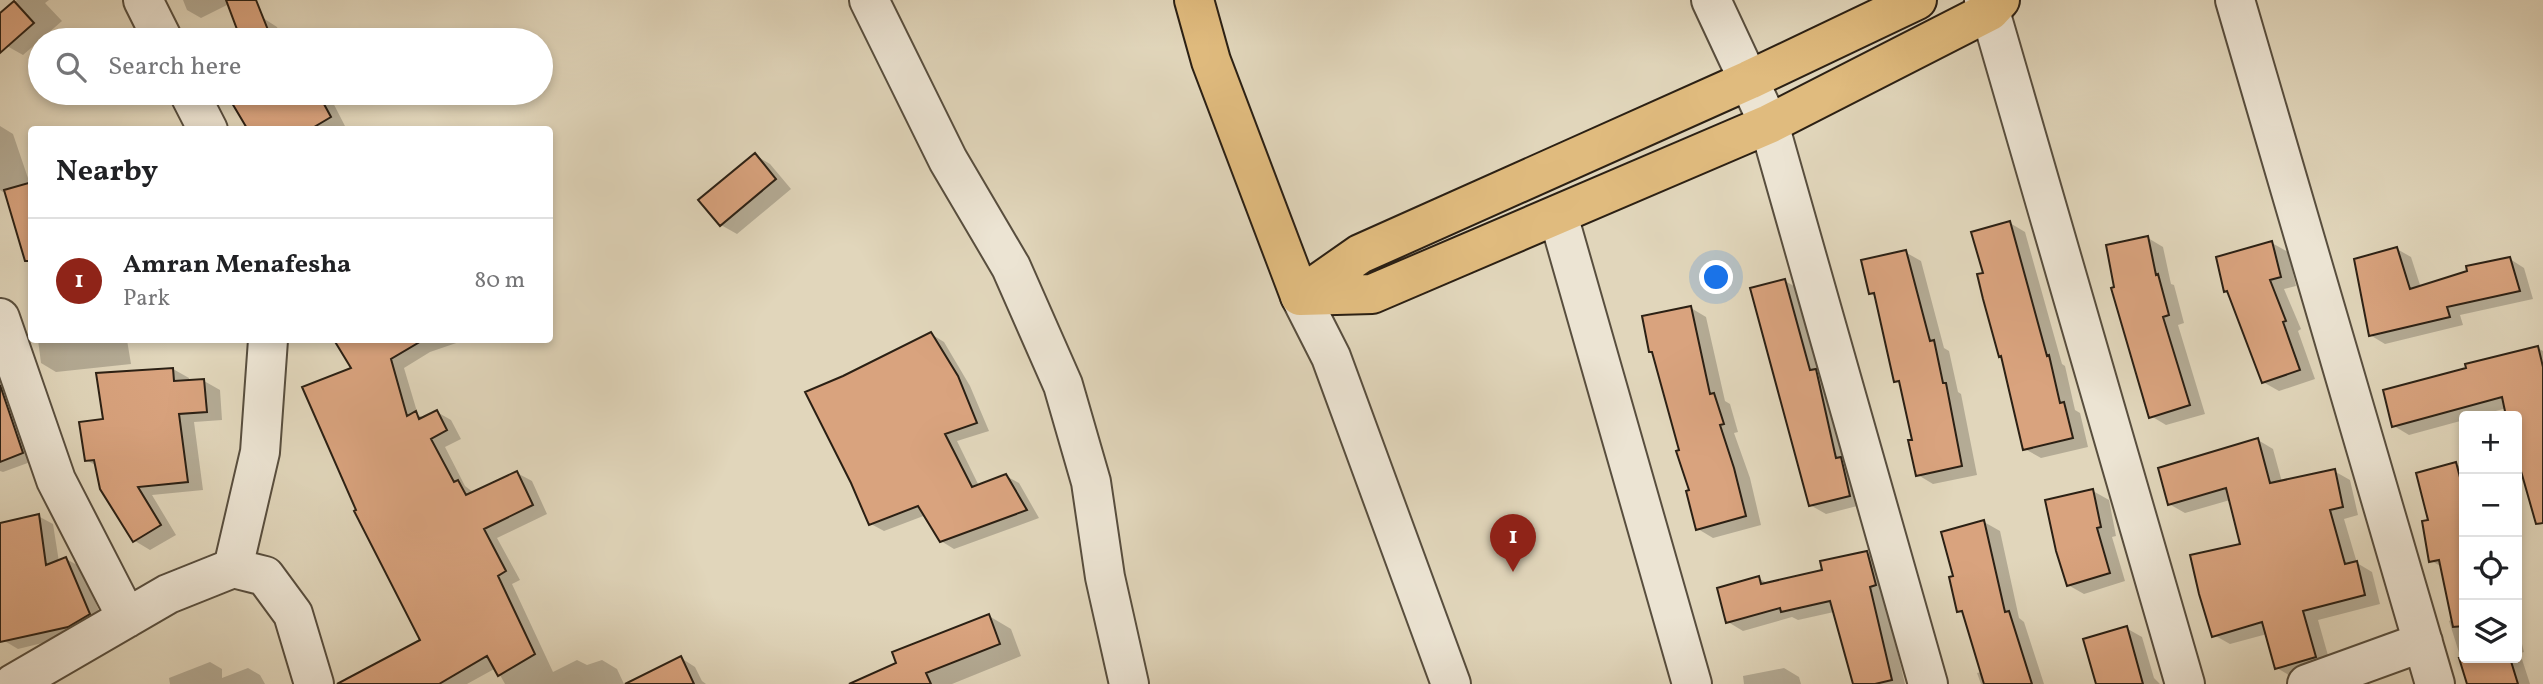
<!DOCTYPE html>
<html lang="en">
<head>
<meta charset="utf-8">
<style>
  body { margin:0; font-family:Vollkorn,serif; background:#f2f2f2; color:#202124 }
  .controls { position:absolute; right:21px; bottom:21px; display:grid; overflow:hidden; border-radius:7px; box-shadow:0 4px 10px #0003 }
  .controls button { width:63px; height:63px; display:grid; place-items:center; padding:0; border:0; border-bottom:2px solid #e0e0e0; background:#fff; color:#202124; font:35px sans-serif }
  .you { position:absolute; left:1717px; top:278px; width:24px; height:24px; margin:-18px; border:5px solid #fff; border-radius:50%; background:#1a73e8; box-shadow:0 0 0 10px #1a73e833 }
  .badge { display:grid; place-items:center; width:46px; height:46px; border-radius:50%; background:#8f2418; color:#fff; font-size:23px; font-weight:700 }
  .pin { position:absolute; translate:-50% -58px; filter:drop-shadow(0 2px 4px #0008) }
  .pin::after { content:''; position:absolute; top:37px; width:24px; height:21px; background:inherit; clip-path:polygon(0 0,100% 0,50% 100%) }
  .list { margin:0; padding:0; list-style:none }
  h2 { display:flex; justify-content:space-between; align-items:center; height:91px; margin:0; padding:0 28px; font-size:30px }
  h2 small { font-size:23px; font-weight:400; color:#757577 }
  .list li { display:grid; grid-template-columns:46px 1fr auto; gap:21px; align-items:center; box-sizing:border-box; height:126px; padding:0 28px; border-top:2px solid #e0e0e0 }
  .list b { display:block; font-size:26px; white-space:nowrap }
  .list p { margin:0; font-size:23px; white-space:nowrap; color:#757577 }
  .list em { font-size:23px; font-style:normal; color:#757577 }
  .icon { flex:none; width:38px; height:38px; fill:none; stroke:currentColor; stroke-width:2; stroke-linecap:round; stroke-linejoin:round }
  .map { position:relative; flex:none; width:2543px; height:684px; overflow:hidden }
  .search { position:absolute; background:#fff; box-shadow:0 4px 10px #0003; left:28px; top:28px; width:525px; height:77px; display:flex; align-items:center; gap:18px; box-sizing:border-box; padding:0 24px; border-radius:38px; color:#757577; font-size:26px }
  .panel { position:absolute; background:#fff; box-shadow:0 4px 10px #0003; left:28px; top:126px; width:525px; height:217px; border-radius:7px }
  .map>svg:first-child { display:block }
  .shadow { fill:#0003 }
  .building { fill:#d9a37e; stroke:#2b2014; stroke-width:2 }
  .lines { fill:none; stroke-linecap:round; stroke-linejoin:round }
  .minor-casing { stroke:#584e3e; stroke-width:42 }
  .major-casing { stroke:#2b2014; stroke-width:42 }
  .minor { stroke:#ece4d3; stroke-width:38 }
  .major { stroke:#e0bb7e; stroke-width:38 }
</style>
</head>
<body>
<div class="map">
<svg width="2543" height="684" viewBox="0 0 2543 684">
  <rect width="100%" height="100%" fill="#e1d6bb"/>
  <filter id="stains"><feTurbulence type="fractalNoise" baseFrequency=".00286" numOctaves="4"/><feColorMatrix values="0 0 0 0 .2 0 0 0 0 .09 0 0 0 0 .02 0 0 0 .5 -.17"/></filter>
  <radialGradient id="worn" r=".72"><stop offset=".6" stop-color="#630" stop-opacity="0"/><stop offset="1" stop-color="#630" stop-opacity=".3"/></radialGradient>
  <path class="shadow" d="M17,0H49L45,3L62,21L23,55L7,46L0,38V15Z
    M183,0H227L229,4L201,18L187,10Z
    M263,18L277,27L282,39L284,38L288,40H243L238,28Z
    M228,93H328L345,126L338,130H247L249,128Z
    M0,126L13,134L30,184L3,192L0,190Z
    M755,155L770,164L791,189L737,234L721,225Z
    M2010,223L2025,232L2062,364L2065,366L2075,410L2080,413L2088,447L2041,458L2025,449Z
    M2148,238L2163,247L2171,284L2174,285L2184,323L2178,325L2205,414L2166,425L2151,416Z
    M2272,243L2288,252L2296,286L2284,289L2301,329L2298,331L2315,379L2279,391L2263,382L2230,293L2226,291Z
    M2397,249L2411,257L2421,288L2510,259L2524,268L2533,299L2460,315L2463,325L2385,344L2370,335Z
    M1905,252L1921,261L1944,348L1949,351L1958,392L1961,394L1977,475L1933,484L1918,475L1914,441L1901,384L1896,381L1876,297L1870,293Z
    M1785,281L1801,290L1865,504L1826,514L1810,505Z
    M1691,308L1706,317L1725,401L1730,404L1738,432L1734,433L1750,478L1761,525L1713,538L1698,529L1681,451Z
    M931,334L944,342L970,386L989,431L957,441L979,486L1006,476L1019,483L1039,518L954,549L941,541L926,515L884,531L871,524L844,378Z
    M38,340H127L131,364L56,372L41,363Z
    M351,340H465L430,352L404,368L418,415L424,418L437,412L451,420L461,439L445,447L465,486L474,493L517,473L532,481L547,514L497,538L520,580L512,584L553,672L577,660L587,665L602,660L617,669L624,684H505L496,668L467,684H355L423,641L353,369L340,346Z
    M2538,348L2543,351V497L2528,489L2517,447V416H2509L2507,408L2477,416H2464V420L2409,435L2394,426Z
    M0,356L36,460L3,472L0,471Z
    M173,369L189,378V382L204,381L220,390L222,420L194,422L203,490L152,495L176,535L150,550L135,541L101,487L97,466L86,460L105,420Z
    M2258,440L2273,449L2282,482L2334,471L2350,480L2358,515L2344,519L2357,563L2372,572L2380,604L2318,620L2331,666L2292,677L2277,668L2267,634L2230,644L2214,635L2242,546L2230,500L2185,513L2169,504Z
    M2456,464L2464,469V658H2517V624L2524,652L2520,653L2530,684H2469L2449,621L2453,619L2442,567L2430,560V521Z
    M2093,491L2109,500L2116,536L2112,537L2125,581L2084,594L2068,585Z
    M38,516L53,524L59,562L66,559L81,567L104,623L83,633L18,649L3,640L0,634V524Z
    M1984,522L2000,531L2019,618L2024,622L2044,684H1981L1977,673L1982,672L1964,614L1959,611L1956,577Z
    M1867,553L1882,562L1884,595L1905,684H1855L1834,612L1798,620L1792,617L1743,631L1728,622L1758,578L1769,584L1824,571Z
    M989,616L1011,629L1021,656L952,684H906Z
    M2126,628L2142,637L2154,678L2160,684H2095Z
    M681,658L695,667L702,681L706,684H629Z
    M210,662L222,669V678L248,668L260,675L265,684H170L169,678Z
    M1784,668L1799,677L1801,684H1744L1743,676Z"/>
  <path class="building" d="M226,0H256L272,40H241Z
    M14,1L34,23L0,53V13Z
    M226,93H318L331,117L309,130H248Z
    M755,153L776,179L720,226L698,200Z
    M32,182V261H25L4,190Z
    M2010,221L2047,356L2049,355L2060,403L2064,402L2073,438L2023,450L2001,356L1999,357L1983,299L1977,274L1983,273L1971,232Z
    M2148,236L2156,275L2158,274L2169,315L2163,317L2190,405L2149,418L2111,288L2114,287L2106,245Z
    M2272,241L2281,277L2270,280L2286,321L2283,322L2300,370L2262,383L2227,291L2224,292L2216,257Z
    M2397,247L2410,289L2467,271L2466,266L2510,257L2520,291L2447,307L2450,317L2369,336L2354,259Z
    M1906,250L1930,341L1934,340L1943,383H1946L1962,466L1916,476L1908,440H1912L1899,381L1894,382L1874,293L1869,294L1861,260Z
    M1785,279L1810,370L1816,369L1836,458L1841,457L1850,496L1809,506L1750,288Z
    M1691,306L1710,394L1714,393L1724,424L1720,425L1734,468L1746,516L1696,530L1686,491L1689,490L1676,451L1679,450L1652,352H1649L1642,316Z
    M931,332L958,376L977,423L945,434L972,487L1006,474L1027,510L940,542L918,506L869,525L851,483L805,392L843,376Z
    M334,340H423L391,359L407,416L416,411L419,419L437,410L447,430L431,439L454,482L458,480L466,495L517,471L533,505L484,529L506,571L498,576L535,654L498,676L487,656L439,684H337L420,640L354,511L356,510L302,387L351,368Z
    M2538,346L2543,367V523L2536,524L2517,457V416H2506L2502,397L2392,427L2383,390L2466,368L2465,364Z
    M173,368L174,381L204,379L207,412L179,414L188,482L138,487L161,525L133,542L100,489L94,460L85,461L79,422L103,419L96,373Z
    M0,385L23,453L0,462Z
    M2258,438L2270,483L2335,469L2343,507L2330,510L2345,564L2357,561L2365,595L2303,611L2316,657L2275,669L2262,622L2212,637L2199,594L2190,555L2240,544L2226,488L2168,505L2158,468Z
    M2456,462L2464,493V626L2453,627L2439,560L2429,562L2422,521L2428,520L2416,473Z
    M2093,489L2101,527L2097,528L2110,573L2067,586L2056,551L2045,500Z
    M39,514L46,565L66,557L90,614L68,627L0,642V523Z
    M1984,520L2005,612L2009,611L2032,684H1984L1962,611L1957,612L1949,577L1953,576L1941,532Z
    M1867,551L1876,585L1870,587L1892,680L1875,684H1853L1830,601L1781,612L1780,608L1726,623L1717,588L1759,576L1761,584L1822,570L1820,561Z
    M989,614L1000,644L926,673L931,684H849L896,663L892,652Z
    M2127,626L2143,684H2096L2083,639Z
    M681,656L694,684H625Z
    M2459,658H2510L2518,684H2467Z"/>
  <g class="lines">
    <defs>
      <path id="minor" d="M143,0L163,40
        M869,0L948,160L1011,267L1063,385L1091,482L1105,577L1129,684
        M1711,0L1769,124L1928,684
        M1984,0L1990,11L2185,684
        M2235,0L2435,684
        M189,93L208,130
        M1558,215L1692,684
        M1300,296L1331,357L1451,684
        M0,318L56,480L127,618
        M233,568L260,452L268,340
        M13,684L168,594L233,568L265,576L293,614L314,684
        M2307,684L2423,642"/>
      <path id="major" d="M1194,0L1211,61L1300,296
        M1300,296L1372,294L1769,124L1990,11L2000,0
        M1300,296L1360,254L1749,80L1917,0"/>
    </defs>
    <use href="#minor" class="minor-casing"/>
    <use href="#major" class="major-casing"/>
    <use href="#minor" class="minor"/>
    <use href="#major" class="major"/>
  </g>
  <rect width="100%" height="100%" filter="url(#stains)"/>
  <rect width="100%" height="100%" fill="url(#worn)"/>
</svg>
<div class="controls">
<button>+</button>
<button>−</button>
<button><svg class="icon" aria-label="locate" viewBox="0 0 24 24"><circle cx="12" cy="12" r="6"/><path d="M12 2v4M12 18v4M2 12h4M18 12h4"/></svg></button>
<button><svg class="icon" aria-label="layers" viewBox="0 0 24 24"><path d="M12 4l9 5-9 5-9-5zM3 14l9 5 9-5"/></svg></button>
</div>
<div class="you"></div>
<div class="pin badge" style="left:1513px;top:572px">1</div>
<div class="search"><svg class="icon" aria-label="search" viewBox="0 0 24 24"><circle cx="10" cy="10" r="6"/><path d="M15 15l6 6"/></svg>Search here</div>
<section class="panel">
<h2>Nearby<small></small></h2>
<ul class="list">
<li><span class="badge">1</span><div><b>Amran Menafesha</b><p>Park</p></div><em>80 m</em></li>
</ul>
</section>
</div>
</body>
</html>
